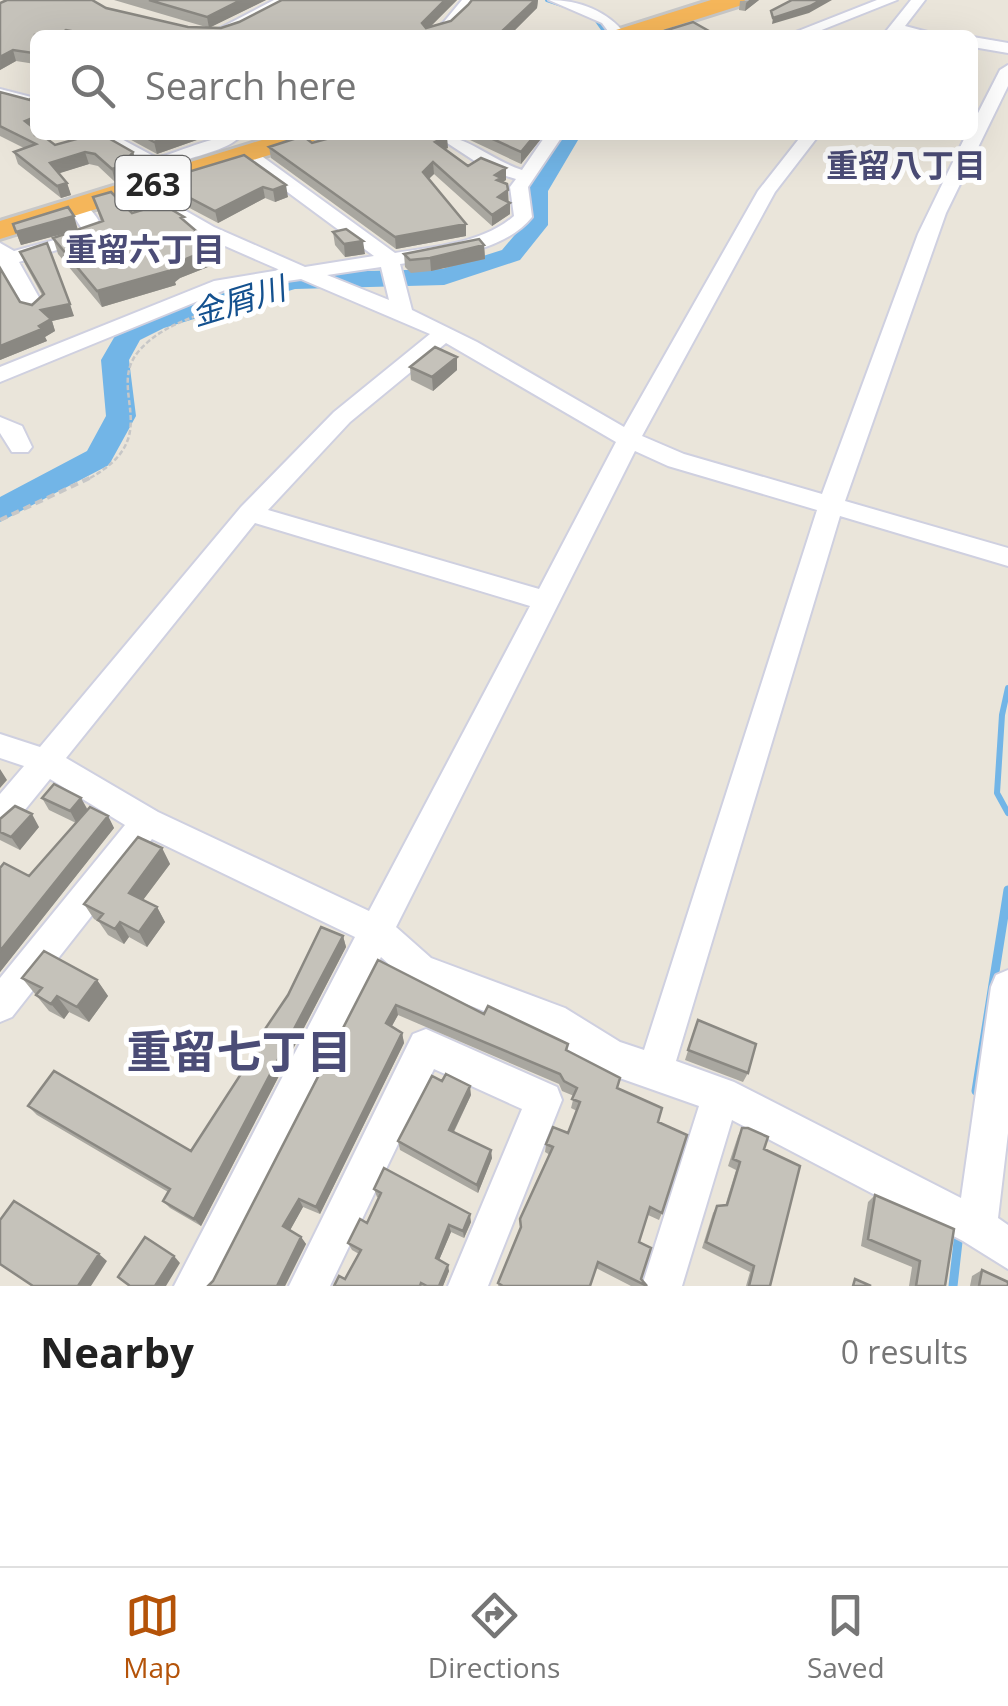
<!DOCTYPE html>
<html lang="en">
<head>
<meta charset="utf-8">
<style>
  body { margin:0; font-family:"Open Sans","Noto Sans JP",sans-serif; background:#f2f2f2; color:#222 }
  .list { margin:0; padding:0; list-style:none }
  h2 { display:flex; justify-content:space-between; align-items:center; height:130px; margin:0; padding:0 40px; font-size:42px }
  h2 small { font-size:32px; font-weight:400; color:#767676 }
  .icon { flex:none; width:55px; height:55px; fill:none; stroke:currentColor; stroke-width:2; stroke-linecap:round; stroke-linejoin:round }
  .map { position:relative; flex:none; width:1008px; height:1286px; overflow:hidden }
  .search { position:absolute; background:#fff; box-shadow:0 10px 40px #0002; left:30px; right:30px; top:30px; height:110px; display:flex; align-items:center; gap:25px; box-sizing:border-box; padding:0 35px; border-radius:15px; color:#767676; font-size:38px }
  .sheet { height:280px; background:#fff }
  nav { display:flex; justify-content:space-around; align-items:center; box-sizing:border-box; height:140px; border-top:2px solid #e0e0e0; background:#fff; font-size:28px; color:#767676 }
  nav a { display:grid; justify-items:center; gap:5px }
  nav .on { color:#b45309 }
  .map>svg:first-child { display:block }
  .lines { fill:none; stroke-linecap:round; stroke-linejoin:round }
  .stream-far2 { stroke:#72b5e7; stroke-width:4 }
  .stream-far1 { stroke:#72b5e7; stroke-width:6 }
  .stream { stroke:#72b5e7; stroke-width:9 }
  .river { fill:#72b5e7; fill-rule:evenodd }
  .minor-casing { stroke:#cfd0e0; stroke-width:4 }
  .highway-casing { stroke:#c7c7c7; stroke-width:6 }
  .path-far1 { stroke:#c7c7c7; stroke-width:2.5; stroke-dasharray:5 2.5; stroke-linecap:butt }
  .path { stroke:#c7c7c7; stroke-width:4; stroke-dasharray:8 5; stroke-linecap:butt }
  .minor { fill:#fff; fill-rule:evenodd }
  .highway { fill:#f5b65a; fill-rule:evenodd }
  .wall { fill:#a9a7a0 }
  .shaded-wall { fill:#8a8882 }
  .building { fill:#c5c2ba; stroke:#8a8882; stroke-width:2.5 }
  .labels { text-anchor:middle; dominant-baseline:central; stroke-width:10; stroke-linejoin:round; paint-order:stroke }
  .far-neighbourhood-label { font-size:32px; font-weight:bold; fill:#4b4c76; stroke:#fff }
  .shield { fill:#fff; stroke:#686868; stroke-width:2.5 }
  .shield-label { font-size:32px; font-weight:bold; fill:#282828 }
  .far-water-label { font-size:32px; font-style:italic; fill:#14518f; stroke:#fff }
  .near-neighbourhood-label { font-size:45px; font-weight:bold; fill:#4b4c76; stroke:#fff }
</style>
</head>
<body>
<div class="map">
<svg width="1008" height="1286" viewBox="0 0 1008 1286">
  <rect width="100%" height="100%" fill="#eae5da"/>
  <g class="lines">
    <path class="stream-far2" d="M547,0L565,6
      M595,18L607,35"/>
    <path class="stream-far1" d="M1008,688L1002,715L997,793L1008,813"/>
    <path class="stream" d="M976,1091L1008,890
      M953,1286L959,1233"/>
    <path class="river" d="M559,135H581L548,191V225L520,260L444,285L295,289L164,328L140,340L129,360L136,416L109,465L0,522V497L87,451L106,416L101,360L119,329L146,316L293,273L442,269L502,250L524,224V191Z"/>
    <defs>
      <path id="minor" d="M274,0H292L226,35H207Z
        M462,0H477C461,20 452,35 426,35L443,23Z
        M549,0C579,0 608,11 626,35H611L602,23Z
        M877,0H897L809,35H788Z
        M911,0H925L905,26L939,35H883Z
        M973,37L1008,43V53L973,47Z
        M1008,65V86L946,213L845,501L1008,548V566L840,516L676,1061L734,1082L961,1198L991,987L996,975L1008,970V1133L998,1218L1008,1225V1269L963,1241L732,1120L682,1286H642L699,1106L597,1070L542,1033L408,982L381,957L216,1286H174L355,937L152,839L12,1017L0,1022V978L125,825L50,779L11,827L0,830V794L24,766L0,758V734L40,747L241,507L334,412L430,334L301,279L225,290L0,382V367L214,281L280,270L200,235L128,193L129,176L143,164L93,135H114L157,158C185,150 215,135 242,135C219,160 153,157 144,187L214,227L305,267L374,256L240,157V149H252L395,253C434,247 484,243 514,216L510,187L516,179L490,171L435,135C467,135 491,160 522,170L546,135H563L528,187L532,217C504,252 443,258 400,264L412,310L477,342L624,427L758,191L802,135H819L775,192L642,436L684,454L822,494L918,234L966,135H973V123L1000,70ZM381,267L389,300L327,275ZM446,343L616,442L539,589L268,510L350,422ZM635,451L668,466L817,510L644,1050L620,1042L565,1008L431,958L396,927ZM255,523L530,606L369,911L158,812L66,758Z
        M0,89L35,98V108L0,99Z
        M77,201C90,205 102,222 104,235L19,262L45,308L35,314L28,312L0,269V243L14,251L84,232L68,207Z
        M0,417L22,426L32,447L28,452H12L0,433Z
        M426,1029L557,1087L562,1100L488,1286H448L522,1109L434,1069L330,1286H289L413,1034Z"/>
      <path id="highway" d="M711,0H745L742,5L647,35H612L616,30Z
        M278,135H318L314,141L0,239V221Z"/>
    </defs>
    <use href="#minor" class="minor-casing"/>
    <use href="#highway" class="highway-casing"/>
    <path class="path-far1" d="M90,478C166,436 106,391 138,352C167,317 224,309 264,296"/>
    <path class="path" d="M0,520L94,476"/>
    <use href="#minor" class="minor"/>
    <use href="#highway" class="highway"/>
  </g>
  <path class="wall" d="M114,0H266L210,27L221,28L239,22L282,0H457L431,26L451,21L468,5L472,0H538L537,8L510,35H35V64L16,61L0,70V3L106,8L188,27H206Z
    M759,0L745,11L739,10L740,1Z
    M0,92L35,135L55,145L133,152L137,165L125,178L115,182L98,166L89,164L59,173L67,183L71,195L61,198L18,164L14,152L24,148L0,136Z
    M122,135H211L157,154Z
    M452,135H544L521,164L470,140Z
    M312,143L448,148L445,149L468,166L506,168V180L502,182L508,190L510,214L492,226L434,174L429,179L466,224V236L396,249L271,158L269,147Z
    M244,155L288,197L275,202L265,198L218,223L161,193L158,181Z
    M93,197L132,213L185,222L218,263L180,278L175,282L176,285L102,307L58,254L53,238L76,230L21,245L13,224L78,230L101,222Z
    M333,232L365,254L345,257L335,245Z
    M484,245L485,259L431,271L411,273L405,267L404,254Z
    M20,252L74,316L52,321L55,331L45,337L47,341L0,360V268L20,302L32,305L42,295L25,264Z
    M410,367L457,370L433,391L411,380Z
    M42,798H81L88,810L108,816L114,828L0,972V868L29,876L76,823L49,810Z
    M0,819L39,827L20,850L0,840Z
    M162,848L170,864L143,900L157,907L165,922L147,947L129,937L124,944L108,935L99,922L94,919L84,904Z
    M343,936L346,947L201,1226L170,1208L163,1201L168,1192L37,1115L28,1106L191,1151L259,1046L257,1041Z
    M378,960L484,1014L568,1044L567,1050L618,1088L658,1122L662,1213L659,1220L648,1215L639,1242L641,1279L647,1286H631L596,1268L590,1286H498L520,1230V1219L550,1155L545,1152L546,1144L568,1133L577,1111L571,1108L574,1096L562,1091L559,1084L398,1015L392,1026L402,1033L404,1043L320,1214L303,1207L290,1230L301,1237L306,1244L285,1286H208L213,1281Z
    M22,978L97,980L108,996L89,1022L69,1012L64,1019L49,1011Z
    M698,1020L748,1073L743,1082L685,1060Z
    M471,1095L454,1132L492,1158L478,1193L400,1150L398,1141Z
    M742,1128L764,1149L770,1286H746L750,1272L702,1248L713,1213L717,1206H725L736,1170L728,1166L738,1136Z
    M374,1189L471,1222L464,1238L451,1232L439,1260L449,1271L443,1286H334L345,1279L359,1254L352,1250L348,1243L367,1223L379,1198L377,1197Z
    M875,1195L945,1286H909L912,1267L861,1246L868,1202Z
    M982,1270L1008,1286H970L972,1276Z"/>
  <path class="shaded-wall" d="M241,0H266L209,28L207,17Z
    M445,0H457L422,35V23Z
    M535,0H538L537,8L510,35H498Z
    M749,0H759L745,11L746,3Z
    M821,0H832L809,13L772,24L773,18Z
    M13,50L16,61L0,70V57Z
    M35,117V131L25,121Z
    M174,135H211L157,154L154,142Z
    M535,135H544L521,164V152Z
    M447,136L448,148L436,153L435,142Z
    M85,152L89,164L54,175L50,163Z
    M133,152L137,165L125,178L115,182L112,169Z
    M433,162L434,174L424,183L423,172Z
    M506,168V180L501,183V189L495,175Z
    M67,183L71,195L61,198L57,186Z
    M286,185L288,197L275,202L273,190Z
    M263,187L265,198L218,223L215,211Z
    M508,190V201L498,197Z
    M510,203V214L492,226V215Z
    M74,216L78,230L21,245L16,232Z
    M466,224V236L396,249L395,237Z
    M363,241L365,254L345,257L344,244Z
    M484,245L485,259L431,271L430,258Z
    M215,247L218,263L180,278L175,282L176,285L102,307L97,291L170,267L176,263Z
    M70,304L74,316L52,321L55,331L45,337L47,341L0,360V346L39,326L41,310Z
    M457,357V370L433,391L432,377Z
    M0,769L7,780L0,788Z
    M81,798L88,811L77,824L70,811Z
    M32,814L39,827L20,850L11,837Z
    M108,816L114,828L0,972V951Z
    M162,848L170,864L137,908L129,893Z
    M157,907L165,922L147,947L139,932Z
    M120,922L129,937L124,944L115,929Z
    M343,936L346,947L201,1226L194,1219Z
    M97,980L108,996L89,1022L77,1007Z
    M57,996L69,1012L64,1019L51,1004Z
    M396,1005L398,1015L388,1033L386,1023Z
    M402,1033L404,1043L320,1214L316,1207Z
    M470,1086L471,1095L450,1139L449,1130Z
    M491,1150L492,1158L478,1193L477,1185Z
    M299,1199L303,1207L288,1234L283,1226Z
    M470,1214L471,1222L464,1238L463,1231Z
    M449,1225L451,1232L437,1265L436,1258Z
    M301,1237L306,1244L285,1286H277Z
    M99,1254L107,1261L91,1286H78Z
    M174,1256L180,1263L166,1286H155Z
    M448,1265L449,1271L443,1286H439Z"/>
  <path class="building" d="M7,0H92L106,8L188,27L221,28L239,22L282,0H445L422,23L426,28L451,21L468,5L472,0H535L498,35H92L66,30L59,35H35V52L33,53L13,50L0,57V3Z
    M149,0H241L207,17Z
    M792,0H821L810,6L773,18L771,11Z
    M693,22L716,35H667L674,33L667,30Z
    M35,90V117L25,121L35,129V135H42L55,145L91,135H103L133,152L122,166L112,169L95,154L85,152L50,163L67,183L57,186L14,152L36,144L0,126V92L30,100Z
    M141,135H174L154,142Z
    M341,135H445L447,136L435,142L468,166L481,158L506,168L495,175L501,178L497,180L507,184L508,190L498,197L510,203L492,215L433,162L423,172L466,224L395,237L269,147L303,136L312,143Z
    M484,135H535L521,152Z
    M244,155L286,185L273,190L263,187L215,211L158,181Z
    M111,192L132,213L162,204L184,217L181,218L215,247L176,263L170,267L172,270L97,291L53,238L103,221L93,197Z
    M68,207L74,216L16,232L13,224Z
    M346,229L363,241L344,244L333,232Z
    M479,239L484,245L430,258L410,260L404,254Z
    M47,243L70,304L41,310L51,319L39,326L42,329L0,346V268L20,302L32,305L44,294L20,252Z
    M435,347L457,357L432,377L410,367Z
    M54,784L81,798L70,811L42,798Z
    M15,806L32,814L11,837L0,832V819Z
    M90,807L108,816L0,951V868L4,863L29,876Z
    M138,837L162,848L129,893L157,907L139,932L120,922L115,929L98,920L103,914L84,904Z
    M321,927L343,936L194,1219L163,1201L170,1189L28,1106L54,1071L191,1151L261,1043L257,1041L288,995Z
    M44,951L97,980L77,1007L57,996L51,1004L36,995L42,988L22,978Z
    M378,960L484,1014L488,1006L568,1044L566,1050L620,1078L617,1088L662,1108L658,1122L687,1135L662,1213L650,1207L639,1242L651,1248L641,1279L647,1286L598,1262L590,1286H503L498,1283L521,1227L520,1219L553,1147L546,1144L553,1127L568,1133L580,1102L572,1099L577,1088L564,1081L560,1074L396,1005L386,1023L402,1033L316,1207L299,1199L283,1226L301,1237L277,1286H208L213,1281Z
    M698,1020L756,1044L748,1073L688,1050Z
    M446,1074L470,1086L449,1130L491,1150L477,1185L398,1141L432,1076L442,1081Z
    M742,1128H748L768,1137L764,1149L800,1166L770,1286H749L754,1266L706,1242L717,1206L727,1205L740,1162L733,1159Z
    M384,1168L470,1214L463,1231L449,1225L436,1258L448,1265L439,1286H427L421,1283L420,1286H334L339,1276L345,1279L361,1250L348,1243L360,1219L367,1223L381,1193L374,1189Z
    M875,1195L954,1229L945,1286H916L920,1261L868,1239Z
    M14,1201L99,1254L78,1286H33L0,1264V1220Z
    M145,1237L174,1256L155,1286H130L118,1277Z
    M982,1270L1008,1282V1286H979Z
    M855,1279L871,1286H853Z"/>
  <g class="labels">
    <g class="far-neighbourhood-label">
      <text x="906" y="164">重留八丁目</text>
      <text x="145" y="248">重留六丁目</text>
    </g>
    <rect class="shield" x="115.5" y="156" width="75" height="54" rx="8"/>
    <g class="shield-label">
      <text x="153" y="183">263</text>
    </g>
    <g class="far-water-label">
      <text transform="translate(238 300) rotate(-17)">金屑川</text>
    </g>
    <g class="near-neighbourhood-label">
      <text x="239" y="1050">重留七丁目</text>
    </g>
  </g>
</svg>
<div class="search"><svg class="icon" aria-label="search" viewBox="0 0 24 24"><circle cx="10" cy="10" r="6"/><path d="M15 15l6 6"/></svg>Search here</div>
</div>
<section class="sheet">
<h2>Nearby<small>0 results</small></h2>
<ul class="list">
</ul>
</section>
<nav>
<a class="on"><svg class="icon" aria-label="map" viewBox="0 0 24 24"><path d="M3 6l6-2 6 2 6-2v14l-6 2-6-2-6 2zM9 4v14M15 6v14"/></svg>Map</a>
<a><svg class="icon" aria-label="directions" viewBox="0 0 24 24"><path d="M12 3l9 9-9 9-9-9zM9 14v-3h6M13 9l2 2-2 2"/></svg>Directions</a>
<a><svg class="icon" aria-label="saved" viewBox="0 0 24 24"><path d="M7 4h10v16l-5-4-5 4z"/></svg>Saved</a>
</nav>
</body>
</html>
